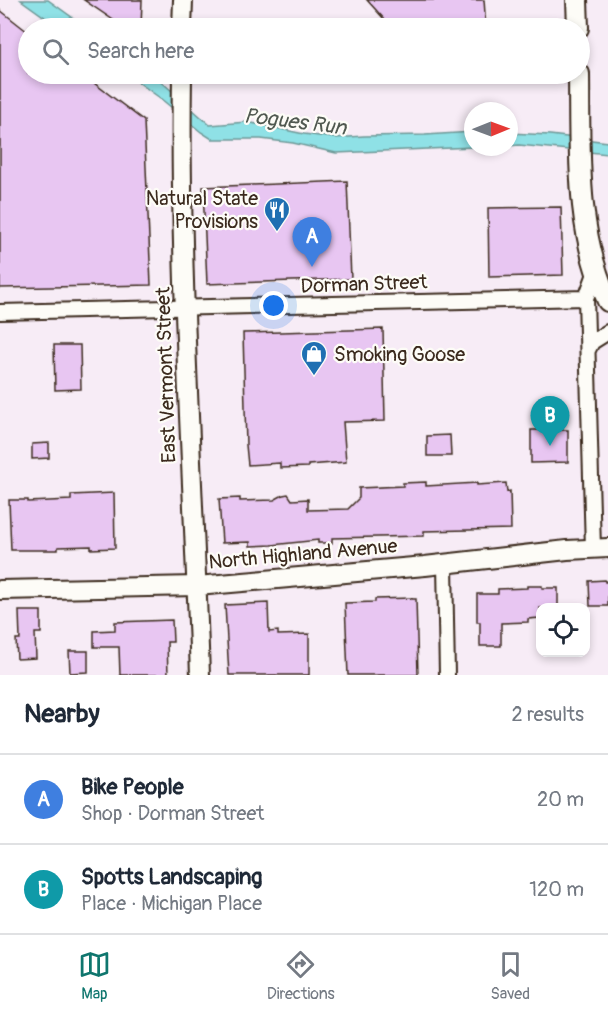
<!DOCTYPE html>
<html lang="en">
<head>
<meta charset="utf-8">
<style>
  body { margin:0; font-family:Pangolin,sans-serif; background:#f2f2f3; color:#1f2937 }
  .controls { position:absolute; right:18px; bottom:18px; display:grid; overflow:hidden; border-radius:12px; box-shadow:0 3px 9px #0003 }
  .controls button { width:54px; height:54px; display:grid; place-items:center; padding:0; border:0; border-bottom:2px solid #e0e1e3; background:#fff; color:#1f2937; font:30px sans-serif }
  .compass { position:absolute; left:464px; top:102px; width:54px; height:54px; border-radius:50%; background:#fff; box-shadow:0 3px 9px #0003; rotate:89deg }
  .you { position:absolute; left:274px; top:306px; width:21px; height:21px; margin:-15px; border:4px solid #fff; border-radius:50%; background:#1a73e8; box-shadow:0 0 0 9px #1a73e833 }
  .badge { display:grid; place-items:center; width:39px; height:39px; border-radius:50%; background:#0f766e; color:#fff; font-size:20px; font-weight:700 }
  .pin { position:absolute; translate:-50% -50px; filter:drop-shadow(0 2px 3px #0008) }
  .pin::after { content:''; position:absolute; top:32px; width:21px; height:18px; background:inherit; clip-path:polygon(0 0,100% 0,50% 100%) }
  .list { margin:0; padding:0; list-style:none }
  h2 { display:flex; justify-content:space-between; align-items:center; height:78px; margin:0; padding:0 24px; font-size:26px }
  h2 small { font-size:20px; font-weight:400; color:#747a83 }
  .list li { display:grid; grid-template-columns:39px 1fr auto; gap:18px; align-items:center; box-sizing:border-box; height:90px; padding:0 24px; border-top:2px solid #e0e1e3 }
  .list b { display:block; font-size:22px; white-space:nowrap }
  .list p { margin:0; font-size:20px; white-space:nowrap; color:#747a83 }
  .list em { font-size:20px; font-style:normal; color:#747a83 }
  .icon { flex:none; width:33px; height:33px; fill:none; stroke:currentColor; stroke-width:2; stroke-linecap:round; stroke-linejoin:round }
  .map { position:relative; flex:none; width:608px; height:675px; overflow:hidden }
  .search { position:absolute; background:#fff; box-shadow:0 3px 9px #0003; left:18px; right:18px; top:18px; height:66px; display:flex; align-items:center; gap:15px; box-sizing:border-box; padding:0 21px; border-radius:33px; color:#747a83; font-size:22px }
  .sheet { height:258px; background:#fff }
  nav { display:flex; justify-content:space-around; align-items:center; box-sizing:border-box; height:84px; border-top:2px solid #e0e1e3; background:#fff; font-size:16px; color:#747a83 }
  nav a { display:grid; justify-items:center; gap:3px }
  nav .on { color:#0f766e }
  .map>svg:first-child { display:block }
  .water { fill:#8fe1e6; stroke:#6d9896; stroke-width:1.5 }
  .building { fill:#e8c6f2; stroke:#3b2a1e; stroke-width:1.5 }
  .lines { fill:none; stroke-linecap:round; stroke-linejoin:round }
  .minor-casing { stroke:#3b2a1e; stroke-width:18 }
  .tertiary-casing { stroke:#3b2a1e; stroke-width:22 }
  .secondary-casing { stroke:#3b2a1e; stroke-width:24 }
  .minor { stroke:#fdfcf7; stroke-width:14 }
  .tertiary { stroke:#fdfcf7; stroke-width:18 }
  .secondary { stroke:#fdfcf7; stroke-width:20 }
  .labels { text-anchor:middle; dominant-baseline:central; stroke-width:4.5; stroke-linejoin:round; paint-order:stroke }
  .poi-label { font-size:20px; fill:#3b2a1e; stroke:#fdfcf7; text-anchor:end }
  .street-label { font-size:20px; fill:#3b2a1e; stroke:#fdfcf7 }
  .water-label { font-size:21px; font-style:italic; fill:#505850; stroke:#fdfcf7 }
</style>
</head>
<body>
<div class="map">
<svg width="608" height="675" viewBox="0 0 608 675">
  <rect width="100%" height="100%" fill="#f7ecf6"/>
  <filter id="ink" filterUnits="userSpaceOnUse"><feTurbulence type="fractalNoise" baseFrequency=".0167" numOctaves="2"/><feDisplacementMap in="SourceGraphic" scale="12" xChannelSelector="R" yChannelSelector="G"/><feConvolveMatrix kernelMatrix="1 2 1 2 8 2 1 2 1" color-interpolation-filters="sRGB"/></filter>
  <g filter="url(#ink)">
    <path class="water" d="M21,0H48L87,28H60Z
      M127,74H149L164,84L210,125L247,122L304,134L334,138L364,136L425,135L473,132V147L336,153L293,143L261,139H212L201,132L160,98Z
      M509,133L550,135L608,142V154L519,145L509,146Z"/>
    <path class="building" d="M84,0H142L141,28H125Z
      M367,0H484L486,28H389L385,20Z
      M0,10L28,32V74H82L144,121L151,285L0,288Z
      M347,181L351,279L207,284L203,187Z
      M561,207L563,275L489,277L488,208Z
      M383,329L385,421L343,422L346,462L308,465V467L280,468V463L248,465L246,445L243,333Z
      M54,345H80L81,389L55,390Z
      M531,430H568V462L531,463Z
      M450,435L451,456H427V436Z
      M49,443V458L32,459V444Z
      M426,482V486L477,483V485L506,483L507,492L510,491L511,529L424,531V536L332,538V543H318V540L272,545L250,546V542L222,543L219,499L240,498V501L274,500L283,495L288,494L292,500L308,499V510L348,509L359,498V488L403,486V483Z
      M114,493L115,548L91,549V546L58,547V550H11L9,500H28V502L71,500V495Z
      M605,580V582H608V606H590L589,581Z
      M527,586H542V588H558V608H540V618L528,619V622L501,623V646H480V622H477V594H498V589L527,588Z
      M412,598V599H416L418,675H348L345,603L375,602V599Z
      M268,603L269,632L278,631V635L309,634V675H229L225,605Z
      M19,611H41V633H35L36,658L17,659L16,639H20Z
      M172,620L173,642H167L168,675H120L119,647H94V631L115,630V622Z
      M69,651H88V672L70,673Z"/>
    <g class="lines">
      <defs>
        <path id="minor" d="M0,312L586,298
          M588,350L592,342L608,332
          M593,549L586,298L596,271
          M445,564L447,675"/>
        <path id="tertiary" d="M182,28L183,0
          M182,74C179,274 193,475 200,675
          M0,590L197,586L425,566L567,550L608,548"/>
        <path id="secondary" d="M577,0L578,28
          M579,74C580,149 575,231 608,301"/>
      </defs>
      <use href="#minor" class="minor-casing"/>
      <use href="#tertiary" class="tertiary-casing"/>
      <use href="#secondary" class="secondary-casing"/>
      <use href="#minor" class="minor"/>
      <use href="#tertiary" class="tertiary"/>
      <use href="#secondary" class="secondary"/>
    </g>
  </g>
  <defs>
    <symbol id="restaurant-pin" viewBox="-11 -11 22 30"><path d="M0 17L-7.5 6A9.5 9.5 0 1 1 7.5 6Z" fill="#1f6fb2" stroke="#fdfcf7"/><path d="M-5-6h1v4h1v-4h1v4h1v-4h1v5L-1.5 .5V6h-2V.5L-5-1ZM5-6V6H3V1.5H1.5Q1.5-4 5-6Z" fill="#fff"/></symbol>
    <symbol id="shop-pin" viewBox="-11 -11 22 30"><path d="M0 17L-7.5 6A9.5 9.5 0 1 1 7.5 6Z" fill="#1f6fb2" stroke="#fdfcf7"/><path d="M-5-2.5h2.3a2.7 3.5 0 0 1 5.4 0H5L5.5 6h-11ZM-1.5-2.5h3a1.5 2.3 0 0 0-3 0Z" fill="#fff"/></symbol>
  </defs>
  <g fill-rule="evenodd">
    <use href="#restaurant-pin" x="262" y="195" width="30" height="40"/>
    <use href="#shop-pin" x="299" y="339" width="30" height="40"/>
  </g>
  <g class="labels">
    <g class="poi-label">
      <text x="258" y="198">Natural State<tspan x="258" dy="23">Provisions</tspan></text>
      <text x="334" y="354" text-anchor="start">Smoking Goose</text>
    </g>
    <g class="street-label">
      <text transform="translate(364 284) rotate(-2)">Dorman Street</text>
      <text transform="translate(166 375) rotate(-92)">East Vermont Street</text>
      <text transform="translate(303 554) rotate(-5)">North Highland Avenue</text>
    </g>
    <g class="water-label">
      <text transform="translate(295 122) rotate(7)">Pogues Run</text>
    </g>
  </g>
</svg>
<div class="controls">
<button><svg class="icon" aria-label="locate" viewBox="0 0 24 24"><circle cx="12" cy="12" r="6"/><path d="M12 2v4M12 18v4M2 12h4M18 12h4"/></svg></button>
</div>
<svg class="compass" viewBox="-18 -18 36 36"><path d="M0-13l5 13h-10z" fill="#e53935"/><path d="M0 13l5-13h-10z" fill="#747a83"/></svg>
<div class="you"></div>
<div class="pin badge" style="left:312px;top:267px;background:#3f7fe0">A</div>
<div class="pin badge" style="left:550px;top:446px;background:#0f9aa8">B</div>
<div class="search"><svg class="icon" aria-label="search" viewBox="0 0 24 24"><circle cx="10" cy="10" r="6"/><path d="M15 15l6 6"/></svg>Search here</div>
</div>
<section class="sheet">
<h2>Nearby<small>2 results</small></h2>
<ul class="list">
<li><span class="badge" style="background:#3f7fe0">A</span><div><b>Bike People</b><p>Shop · Dorman Street</p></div><em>20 m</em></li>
<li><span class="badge" style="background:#0f9aa8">B</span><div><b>Spotts Landscaping</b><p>Place · Michigan Place</p></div><em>120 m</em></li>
</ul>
</section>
<nav>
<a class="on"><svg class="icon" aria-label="map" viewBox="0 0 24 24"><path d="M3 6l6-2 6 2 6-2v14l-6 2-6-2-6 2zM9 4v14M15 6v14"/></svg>Map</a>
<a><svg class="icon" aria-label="directions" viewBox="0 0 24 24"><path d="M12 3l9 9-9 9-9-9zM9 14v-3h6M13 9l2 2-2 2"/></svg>Directions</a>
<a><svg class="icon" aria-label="saved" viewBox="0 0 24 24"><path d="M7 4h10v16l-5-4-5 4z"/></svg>Saved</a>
</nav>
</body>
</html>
